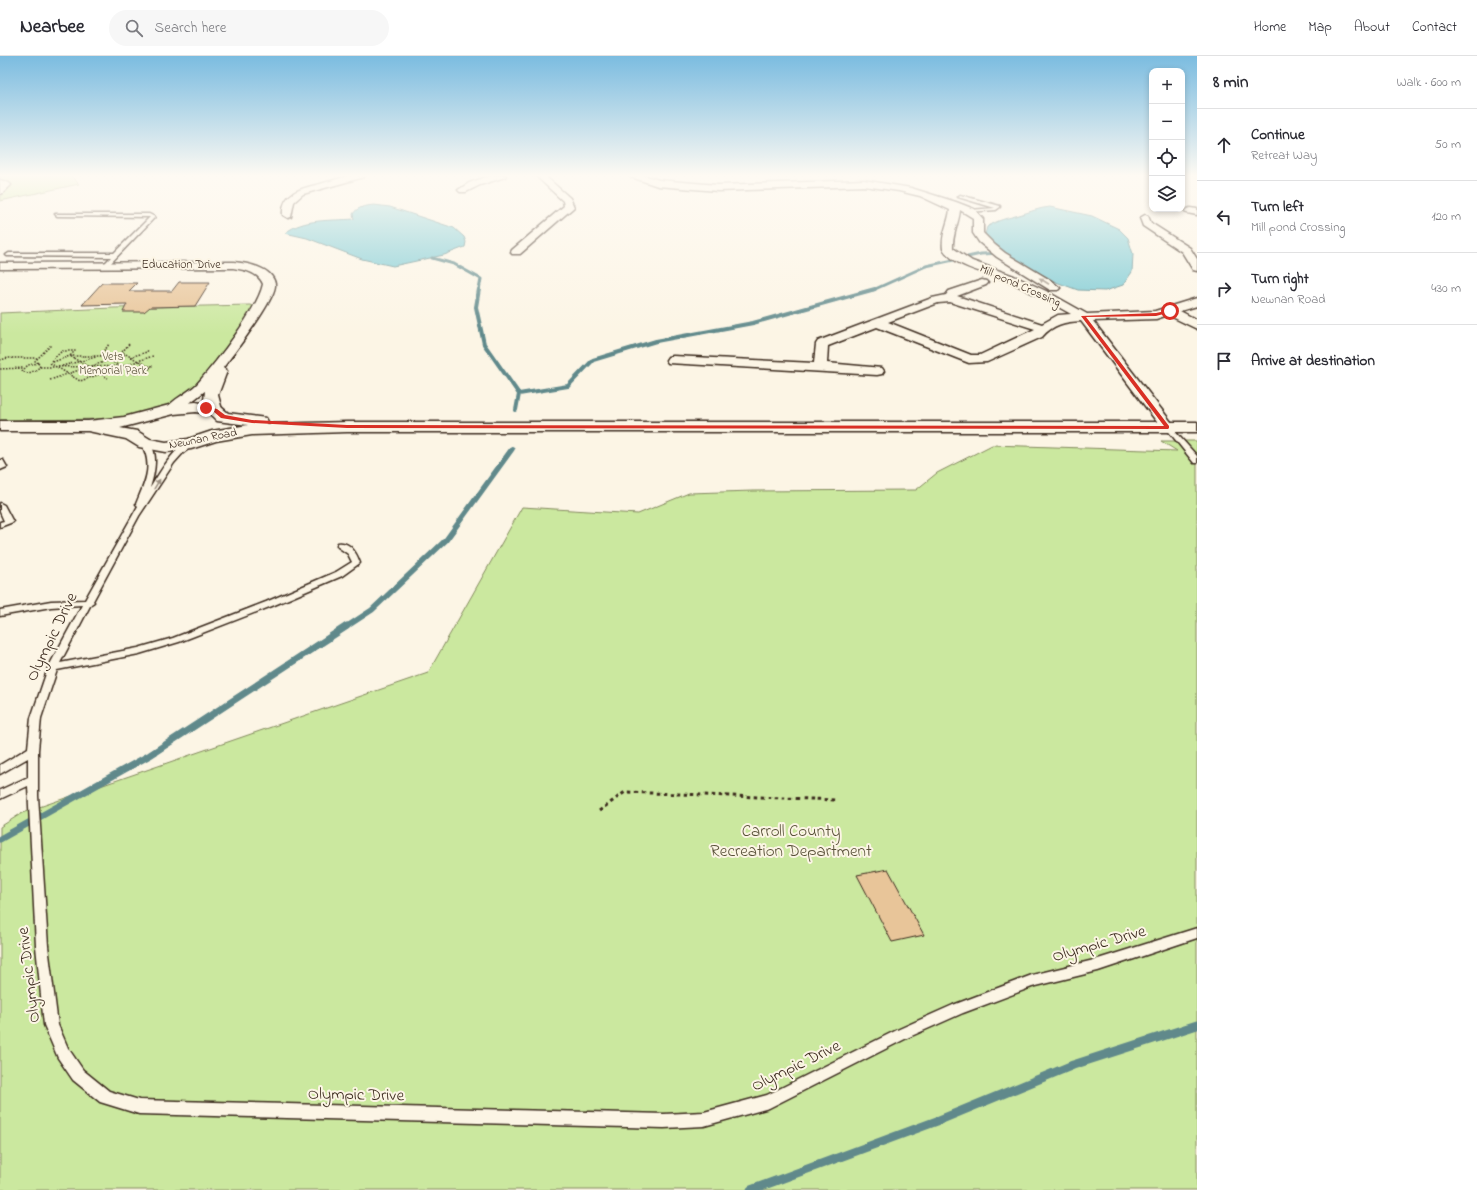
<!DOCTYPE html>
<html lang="en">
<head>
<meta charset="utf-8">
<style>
  body { margin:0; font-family:"Indie Flower",sans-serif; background:#f7f7f7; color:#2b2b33 }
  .controls { position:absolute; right:12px; top:12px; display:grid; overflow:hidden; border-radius:8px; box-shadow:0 2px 6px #0003 }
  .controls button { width:36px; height:36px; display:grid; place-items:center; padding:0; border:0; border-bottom:1px solid #e1e1e2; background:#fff; color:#2b2b33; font:20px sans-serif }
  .stop { position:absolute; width:12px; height:12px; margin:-9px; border:3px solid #d93025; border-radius:50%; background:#fff }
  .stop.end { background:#d93025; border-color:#fff; box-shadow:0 1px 4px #0008 }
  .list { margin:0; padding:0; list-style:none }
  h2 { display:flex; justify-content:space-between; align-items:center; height:52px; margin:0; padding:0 16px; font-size:17px }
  h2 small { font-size:13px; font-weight:400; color:#7c7c81 }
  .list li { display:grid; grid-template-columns:26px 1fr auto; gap:12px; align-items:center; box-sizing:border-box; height:72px; padding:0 16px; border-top:1px solid #e1e1e2 }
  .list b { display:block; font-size:15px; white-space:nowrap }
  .list p { margin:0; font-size:13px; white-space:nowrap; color:#7c7c81 }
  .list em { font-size:13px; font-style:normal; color:#7c7c81 }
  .icon { flex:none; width:22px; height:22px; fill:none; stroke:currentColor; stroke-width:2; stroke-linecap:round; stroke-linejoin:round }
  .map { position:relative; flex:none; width:1197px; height:1134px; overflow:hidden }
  header { display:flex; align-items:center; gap:24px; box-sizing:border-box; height:56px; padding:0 20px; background:#fff; border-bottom:1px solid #e1e1e2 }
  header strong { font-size:19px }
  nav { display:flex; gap:22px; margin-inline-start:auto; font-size:14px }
  .search { width:280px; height:36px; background:#f7f7f7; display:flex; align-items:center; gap:10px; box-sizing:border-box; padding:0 14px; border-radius:22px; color:#7c7c81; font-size:15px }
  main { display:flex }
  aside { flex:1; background:#fff }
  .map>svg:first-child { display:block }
  .green { fill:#cbe89f; stroke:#83895e }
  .water { fill:#78c9d3; stroke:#60898b }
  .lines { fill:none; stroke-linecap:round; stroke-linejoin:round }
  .stream-far4 { stroke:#60898b; stroke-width:3 }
  .stream-far3 { stroke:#60898b; stroke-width:4 }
  .stream-far2 { stroke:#60898b; stroke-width:5.5 }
  .stream-far1 { stroke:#60898b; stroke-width:7 }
  .stream { stroke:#60898b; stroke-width:9 }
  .building { fill:#e8c599; stroke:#3b2a1e }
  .lane-casing { stroke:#3b2a1e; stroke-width:3 }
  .street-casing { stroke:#3b2a1e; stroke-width:3 }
  .primary-casing { stroke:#3b2a1e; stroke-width:3 }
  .path-far1 { stroke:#3b2a1e; stroke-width:1.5; stroke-dasharray:1.5 1.5; stroke-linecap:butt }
  .path { stroke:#3b2a1e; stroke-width:3; stroke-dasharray:3.5 3.5; stroke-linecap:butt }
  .lane { fill:#fcf5e5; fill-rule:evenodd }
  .street { fill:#fcf5e5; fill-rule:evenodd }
  .primary { fill:#fcf5e5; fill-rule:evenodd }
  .oneway { fill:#9c9082 }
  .route { fill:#d93025 }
  .labels { text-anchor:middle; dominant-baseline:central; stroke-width:4; stroke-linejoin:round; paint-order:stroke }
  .far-street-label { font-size:12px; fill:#3b2a1e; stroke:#fcf5e5 }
  .far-park-label { font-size:12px; fill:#585038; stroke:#fcf5e5 }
  .near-street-label { font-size:17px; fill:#3b2a1e; stroke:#fcf5e5 }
  .near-park-label { font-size:17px; fill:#585038; stroke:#fcf5e5 }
</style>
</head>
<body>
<header>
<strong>Nearbee</strong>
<div class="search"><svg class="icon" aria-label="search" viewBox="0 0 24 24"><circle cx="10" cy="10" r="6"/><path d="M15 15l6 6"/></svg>Search here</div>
<nav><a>Home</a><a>Map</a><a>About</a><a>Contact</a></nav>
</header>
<main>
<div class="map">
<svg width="1197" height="1134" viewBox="0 0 1197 1134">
  <rect width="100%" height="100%" fill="#fcf5e5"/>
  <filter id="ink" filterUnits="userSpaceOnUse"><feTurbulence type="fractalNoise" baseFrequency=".025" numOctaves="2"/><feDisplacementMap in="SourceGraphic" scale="8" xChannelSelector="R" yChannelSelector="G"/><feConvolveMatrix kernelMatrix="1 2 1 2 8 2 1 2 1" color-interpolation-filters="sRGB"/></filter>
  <g filter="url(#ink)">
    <path class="green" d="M0,119H70L79,128L0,145Z
      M250,249L258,252L195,330L171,350L118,363L0,364V257L113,252Z
      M1161,385H1197V1134H0V771L22,757L428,617L522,451L638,458L689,437L753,435L916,434L937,417L992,389L1177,395Z"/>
    <path class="water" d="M374,149L390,151L454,172L464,181L466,186L465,191L444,199L393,210L362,203L307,182L285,177C304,162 331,165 354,163L353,158C357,151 366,150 374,149Z
      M1050,151L1092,160L1119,173L1128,182L1133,198L1132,216L1123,229L1105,235L1078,234L1056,226L998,194L985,179L987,171C1000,163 1005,163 1019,159C1030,156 1039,152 1050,151Z"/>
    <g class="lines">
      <path class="stream-far4" d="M432,202L454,208L481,223L479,234
        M873,234L926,210L981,198L1001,197"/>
      <path class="stream-far3" d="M479,233L476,251L484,288L519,338L516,354
        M519,338L568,330L593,304L656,285L753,267L875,233"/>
      <path class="stream-far2" d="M346,571L372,554L446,484L512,393"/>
      <path class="stream-far1" d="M0,783L150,699L347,570"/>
      <path class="stream" d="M751,1134L937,1065L1073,1009L1197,969"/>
    </g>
    <path class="building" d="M179,226H210L195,250L150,251L144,256H123L127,248L82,249L102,227H137L129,235H172Z
      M888,813L924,879L892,886L857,819Z"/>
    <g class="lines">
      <defs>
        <path id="lane" d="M960,139L1000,150V151L996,154L968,156L970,154L995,152L958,141Z
          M55,158H149L155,161L108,210L103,209L111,201L7,200L6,199L9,197H114L150,161L57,160Z
          M1168,369L1170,370L1197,400V407H1194L1166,372L1165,371Z
          M145,385C161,391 154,420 150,432C158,420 177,384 194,386L195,388L183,397L174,407L139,460L93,545L94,546L91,548L60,607L138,592L173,582L266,546L336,516L352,506L348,498L338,491L337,489L338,487C350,485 357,498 360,507L342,520L272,550L179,586L139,598L57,614L41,662L38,694V740L48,890L58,969L68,992L83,1014L109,1035L139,1044L664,1058L704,1056L767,1039L897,974L953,949L1032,919L1098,903L1197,872V882L1098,915L1032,931L963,957L907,982L769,1052L704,1070L664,1072L139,1058L100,1046L73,1024L58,1002L44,969L36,890L28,730L0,743V734L28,721V702L0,718V709L28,692L31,662L48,612L82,549L51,551L0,560V554L51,545L85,544L138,450L136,448C145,426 154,410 141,387Z
          M0,404H3L7,411L0,414Z
          M0,447L4,449L13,466L0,471V466L4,465L0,456Z"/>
        <path id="street" d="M351,119H365L364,121L303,138L294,146L291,161L288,162L283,159C281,136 303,132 320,128C330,125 341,122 351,119Z
          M492,119H506L505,121L480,129L466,136H460L458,134L469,127Z
          M535,119H544L570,142L574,151L520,198H512L511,196L512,194L564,150L563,145Z
          M630,119H643L659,124L718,129L864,124L875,126L911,132L956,146L974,153L983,163V177L995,189L1005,197L1050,224L1060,232L1058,234H1050L997,201L979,186L973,177V162L960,154C959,167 952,179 953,192L972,205L1014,220L1046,235L1087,258L1155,255L1197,242V250L1180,255L1197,264V273L1168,259L1156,263L1093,265L1175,371L1173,374L1168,375L1163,374L1081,265C1065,266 1053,268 1042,281L987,306L969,307L877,271L828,290L827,307L882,312L884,315L882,318L877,319L668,307L666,304L668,301L673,300L814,307L816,288L818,285L932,242L946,239L949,235L982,224L986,225L988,227L986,229L957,240L1042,268L1058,259L1071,258C1050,246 1030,235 1008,225C987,216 957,213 943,193C941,178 948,169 950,154L920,140L899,135L864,130L718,135L658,130L631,121ZM950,246L1035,273L980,299H971L888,266L938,247Z
          M0,124L9,127L11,129L3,137L0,138Z
          M1190,152L1197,153V159L1187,157L1185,155L1187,153Z
          M1145,159L1148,160L1151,167L1190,192L1197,203V215L1193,214L1182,196L1143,170L1140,162Z
          M233,206C246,207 272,211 275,228C277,242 233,298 223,312L227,315L218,339L222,354L220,357L215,358L210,357L204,344L205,335L178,356L173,357L168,356L166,353C173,343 188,337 197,328C215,308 258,253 263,228C258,216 245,214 233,212L0,213V207Z"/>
        <path id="primary" d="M196,346L221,351L228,357L266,362L268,366L267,368L347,366H1197V376H347L252,379L216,385L191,393L166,396L139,391L126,383L88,375H0V365H88L124,361L173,348ZM196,356L210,358L217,365L248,369L212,375L188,383L166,386L150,383L137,375L120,372L174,358Z"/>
      </defs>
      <use href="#lane" class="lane-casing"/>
      <use href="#street" class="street-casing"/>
      <use href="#primary" class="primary-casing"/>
      <path class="path-far1" d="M101,300L109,288
        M130,301L147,296L148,294
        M0,304L8,302H38
        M51,305L62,295H75L70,300L108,322
        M38,307L35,305L51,289
        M38,307L40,311C34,315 29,319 22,315L28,309Z
        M50,307L70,300H101L135,318L151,312L122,296L129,288
        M50,307L80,325L118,312
        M62,310L96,301
        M92,310L125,299
        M123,310L153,300
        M40,311L153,310
        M0,313L23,312
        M50,324L85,312"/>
      <path class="path" d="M599,755L625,736L837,744"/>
      <use href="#lane" class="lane"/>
      <use href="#street" class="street"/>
      <use href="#primary" class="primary"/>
    </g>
    <defs><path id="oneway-solid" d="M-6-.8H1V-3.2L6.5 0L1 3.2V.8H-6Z"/></defs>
    <g class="oneway">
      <use href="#oneway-solid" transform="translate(1044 225) rotate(-147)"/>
      <use href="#oneway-solid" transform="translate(157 428) rotate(-59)"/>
    </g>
  </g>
  <linearGradient id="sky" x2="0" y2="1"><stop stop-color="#7bbce0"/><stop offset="0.43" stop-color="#fefaf3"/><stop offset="1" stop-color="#fefaf3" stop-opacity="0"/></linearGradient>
  <rect width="1197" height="278" fill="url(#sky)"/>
  <path class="route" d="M1170,254L1171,256L1156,260L1086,261L1169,370V372L1168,373L347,372L252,367L221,362L213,355L204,352L206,350L217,353L225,359L252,364L347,369L1164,370L1081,260L1156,257Z"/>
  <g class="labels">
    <g class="far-street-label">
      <text x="181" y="209">Education Drive</text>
      <text transform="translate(1020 230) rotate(24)">Mill pond Crossing</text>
      <text transform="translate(203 383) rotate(-11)">Newnan Road</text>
    </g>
    <g class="far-park-label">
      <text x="113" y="301">Vets<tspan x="113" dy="14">Memorial Park</tspan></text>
    </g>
    <g class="near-street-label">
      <text transform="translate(52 581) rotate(-64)">Olympic Drive</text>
      <text transform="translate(1099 888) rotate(-16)">Olympic Drive</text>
      <text transform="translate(29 919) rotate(-97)">Olympic Drive</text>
      <text transform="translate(796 1010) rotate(-26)">Olympic Drive</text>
      <text transform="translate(356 1039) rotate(1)">Olympic Drive</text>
    </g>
    <g class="near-park-label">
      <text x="791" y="775">Carroll County<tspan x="791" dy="20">Recreation Department</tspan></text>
    </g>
  </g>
</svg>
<div class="controls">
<button>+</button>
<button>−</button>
<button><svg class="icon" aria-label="locate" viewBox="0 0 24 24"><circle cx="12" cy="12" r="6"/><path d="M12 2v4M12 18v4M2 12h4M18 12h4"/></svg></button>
<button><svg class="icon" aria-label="layers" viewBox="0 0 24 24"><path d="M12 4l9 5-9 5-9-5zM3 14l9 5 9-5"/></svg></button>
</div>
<div class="stop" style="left:1170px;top:255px"></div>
<div class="stop end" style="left:206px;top:352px"></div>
</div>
<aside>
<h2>8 min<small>Walk · 600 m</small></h2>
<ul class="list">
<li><svg class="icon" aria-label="ahead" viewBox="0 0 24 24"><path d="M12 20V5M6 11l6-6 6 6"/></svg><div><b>Continue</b><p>Retreat Way</p></div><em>50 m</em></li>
<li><svg class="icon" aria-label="left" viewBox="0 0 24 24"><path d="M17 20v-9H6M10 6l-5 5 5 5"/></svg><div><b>Turn left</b><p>Mill pond Crossing</p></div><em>120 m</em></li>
<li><svg class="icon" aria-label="right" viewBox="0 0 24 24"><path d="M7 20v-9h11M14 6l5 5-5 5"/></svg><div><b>Turn right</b><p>Newnan Road</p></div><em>430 m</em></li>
<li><svg class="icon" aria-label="arrive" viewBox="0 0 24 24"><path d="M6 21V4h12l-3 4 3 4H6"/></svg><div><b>Arrive at destination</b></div></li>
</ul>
</aside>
</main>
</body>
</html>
